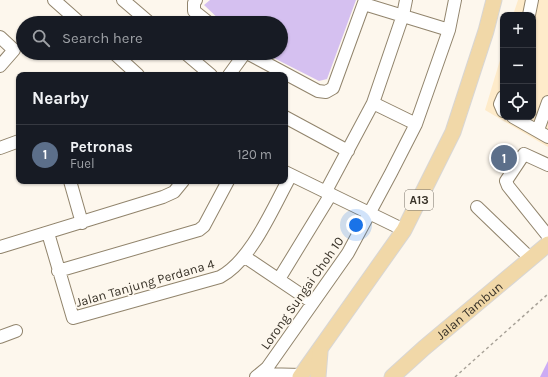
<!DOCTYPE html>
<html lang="en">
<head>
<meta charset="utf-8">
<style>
  body { margin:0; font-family:Karla,sans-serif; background:#20242c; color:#f1f3f6 }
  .controls { position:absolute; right:12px; top:12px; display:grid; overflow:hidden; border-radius:8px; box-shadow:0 1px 3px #0004 }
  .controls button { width:36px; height:36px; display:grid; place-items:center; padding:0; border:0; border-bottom:1px solid #363941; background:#171b24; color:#f1f3f6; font:20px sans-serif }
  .you { position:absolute; left:356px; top:225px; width:14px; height:14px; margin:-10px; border:3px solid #fff; border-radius:50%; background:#1a73e8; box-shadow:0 0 0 6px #1a73e833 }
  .badge { display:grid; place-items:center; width:26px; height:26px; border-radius:50%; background:#0b8043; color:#fff; font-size:13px; font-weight:700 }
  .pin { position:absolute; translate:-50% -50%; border:2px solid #fff; box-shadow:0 1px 4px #0006 }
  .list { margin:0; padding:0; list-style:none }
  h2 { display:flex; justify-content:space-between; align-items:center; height:52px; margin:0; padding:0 16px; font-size:17px }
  h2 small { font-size:13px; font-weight:400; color:#9ea1a6 }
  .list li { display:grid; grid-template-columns:26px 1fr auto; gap:12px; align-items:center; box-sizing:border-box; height:60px; padding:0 16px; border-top:1px solid #363941 }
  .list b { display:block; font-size:15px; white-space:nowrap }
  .list p { margin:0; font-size:13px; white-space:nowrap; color:#9ea1a6 }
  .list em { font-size:13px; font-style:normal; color:#9ea1a6 }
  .icon { flex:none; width:22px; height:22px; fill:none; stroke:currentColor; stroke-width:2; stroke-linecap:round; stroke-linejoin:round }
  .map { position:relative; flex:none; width:548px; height:377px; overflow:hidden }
  .search { position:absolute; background:#171b24; box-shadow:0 1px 3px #0004; left:16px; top:16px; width:272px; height:44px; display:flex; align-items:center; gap:10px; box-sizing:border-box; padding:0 14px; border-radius:22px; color:#9ea1a6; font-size:15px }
  .panel { position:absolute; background:#171b24; box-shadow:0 1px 3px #0004; left:16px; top:72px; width:272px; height:112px; border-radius:8px }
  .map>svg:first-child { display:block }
  .built { fill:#feebca }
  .green { fill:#d5c0f0 }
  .water { fill:#ccabf4 }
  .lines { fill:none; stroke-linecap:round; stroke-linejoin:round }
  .minor-casing { stroke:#91846c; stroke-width:14 }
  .major-casing { stroke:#d8d6d4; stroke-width:17 }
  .path { stroke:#a8a298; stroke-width:1.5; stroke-dasharray:3 3; stroke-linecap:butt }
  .minor { stroke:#fff; stroke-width:12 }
  .major { stroke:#f1d8a8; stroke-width:15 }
  .labels { text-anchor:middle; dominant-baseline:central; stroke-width:3.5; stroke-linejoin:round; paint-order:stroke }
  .shield { fill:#fdf7ed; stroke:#746e64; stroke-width:1 }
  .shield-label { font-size:12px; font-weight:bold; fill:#3a342a }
  .street-label { font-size:13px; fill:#3a342a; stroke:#fdf7ed }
</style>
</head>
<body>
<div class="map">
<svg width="548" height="377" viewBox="0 0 548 377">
  <rect width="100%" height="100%" fill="#fdf7ed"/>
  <path class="built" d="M518,0H548V147L485,110L503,50V117H533V15H513Z"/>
  <path class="green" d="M210,0H356L327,79L319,81L264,53H281V23H223L204,5Z"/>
  <path class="water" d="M548,361V377H540Z"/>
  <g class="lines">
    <defs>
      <path id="minor" d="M54,0L80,23
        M123,0L150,23
        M196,0L194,3V11L209,23
        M364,4L449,30
        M529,15L532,0
        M0,37L14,50L0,66
        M114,53L138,75
        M185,53L211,75
        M247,53L318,91L326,92L333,88L365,0
        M229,75L245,53
        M503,97L500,104L503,111
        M373,103L416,124
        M285,117L348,151
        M513,117L548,137
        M538,130L548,102
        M0,148L19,141
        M548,165L524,154L506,181L508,186L548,236
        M285,172L404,230
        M70,181L82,223
        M326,191L373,103L403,15L406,0
        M477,207L530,258
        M48,233L73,318L220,277C252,260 273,207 291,175
        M0,247L163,197L174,192L183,181
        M245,257L312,302
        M58,271L199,230L204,226L228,181
        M279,279L331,194
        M0,337L16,331
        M261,374L302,375
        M256,377L267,368L348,253L391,173L416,124L449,30L455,0"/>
      <g id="major">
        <path d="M300,377L404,230L453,132L486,31L494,0"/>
        <path d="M318,377L320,352"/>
        <path id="s1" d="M392,377L424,348L548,244"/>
      </g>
    </defs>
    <use href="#minor" class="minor-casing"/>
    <use href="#major" class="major-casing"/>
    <path class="path" d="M455,377L548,294"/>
    <use href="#minor" class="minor"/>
    <use href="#major" class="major"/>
  </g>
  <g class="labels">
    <rect class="shield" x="405" y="190" width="28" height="20" rx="3"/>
    <g class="shield-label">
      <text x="419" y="200">A13</text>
    </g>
    <g class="street-label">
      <text transform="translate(145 283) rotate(-16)">Jalan Tanjung Perdana 4</text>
      <text transform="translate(302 293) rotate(-55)">Lorong Sungai Choh 10</text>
      <text stroke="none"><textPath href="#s1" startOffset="102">Jalan Tambun</textPath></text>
    </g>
  </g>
</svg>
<div class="controls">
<button>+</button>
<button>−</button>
<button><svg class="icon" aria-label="locate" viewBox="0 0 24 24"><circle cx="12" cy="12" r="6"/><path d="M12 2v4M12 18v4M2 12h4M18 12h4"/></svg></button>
</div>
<div class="you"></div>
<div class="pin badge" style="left:504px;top:158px;background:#5c6f8a">1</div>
<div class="search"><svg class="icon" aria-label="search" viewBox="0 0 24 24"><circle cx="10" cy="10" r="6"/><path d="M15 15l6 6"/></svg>Search here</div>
<section class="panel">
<h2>Nearby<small></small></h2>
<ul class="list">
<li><span class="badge" style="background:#5c6f8a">1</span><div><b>Petronas</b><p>Fuel</p></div><em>120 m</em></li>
</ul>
</section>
</div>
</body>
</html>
